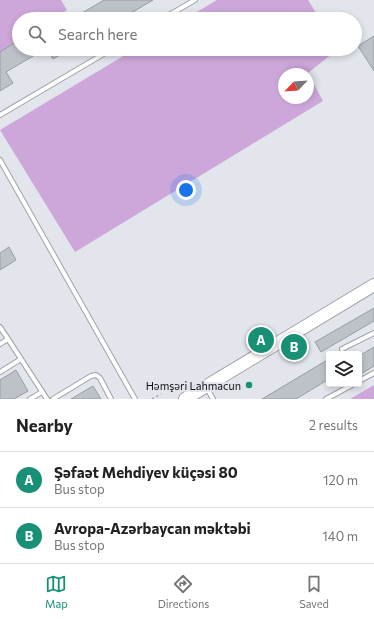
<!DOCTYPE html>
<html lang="en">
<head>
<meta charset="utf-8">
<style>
  body { margin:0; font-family:Commissioner,sans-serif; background:#f2f2f2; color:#222 }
  .controls { position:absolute; right:12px; bottom:12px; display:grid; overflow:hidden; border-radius:4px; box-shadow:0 2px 6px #0003 }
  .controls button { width:36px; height:36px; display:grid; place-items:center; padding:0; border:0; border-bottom:1px solid #e0e0e0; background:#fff; color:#222; font:20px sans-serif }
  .compass { position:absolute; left:278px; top:68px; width:36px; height:36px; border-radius:50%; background:#fff; box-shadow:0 2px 6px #0003; rotate:245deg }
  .you { position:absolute; left:186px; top:190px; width:14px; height:14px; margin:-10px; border:3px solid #fff; border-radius:50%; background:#1a73e8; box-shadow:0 0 0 6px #1a73e833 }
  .badge { display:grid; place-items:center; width:26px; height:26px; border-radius:50%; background:#179075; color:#fff; font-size:13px; font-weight:700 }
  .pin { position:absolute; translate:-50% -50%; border:2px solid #fff; box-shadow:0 1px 4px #0006 }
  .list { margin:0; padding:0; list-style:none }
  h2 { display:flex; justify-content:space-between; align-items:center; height:52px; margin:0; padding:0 16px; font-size:17px }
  h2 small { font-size:13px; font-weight:400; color:#767676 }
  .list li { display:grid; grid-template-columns:26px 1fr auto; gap:12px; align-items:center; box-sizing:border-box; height:56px; padding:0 16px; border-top:1px solid #e0e0e0 }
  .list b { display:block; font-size:15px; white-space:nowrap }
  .list p { margin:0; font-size:13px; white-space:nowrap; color:#767676 }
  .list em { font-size:13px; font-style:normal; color:#767676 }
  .icon { flex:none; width:22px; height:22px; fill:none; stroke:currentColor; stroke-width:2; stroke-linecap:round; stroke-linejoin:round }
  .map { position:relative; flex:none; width:374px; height:399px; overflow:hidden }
  .search { position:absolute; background:#fff; box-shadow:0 2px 6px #0003; left:12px; right:12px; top:12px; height:44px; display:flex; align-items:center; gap:10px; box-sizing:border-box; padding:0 14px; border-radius:22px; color:#767676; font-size:15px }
  .sheet { height:164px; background:#fff }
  nav { display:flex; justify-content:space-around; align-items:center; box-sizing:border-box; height:56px; border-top:1px solid #e0e0e0; background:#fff; font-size:11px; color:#767676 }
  nav a { display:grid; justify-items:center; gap:2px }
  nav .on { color:#179075 }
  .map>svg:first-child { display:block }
  .green { fill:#cda7da; fill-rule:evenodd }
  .building { fill:#bdc1c8; stroke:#989da3 }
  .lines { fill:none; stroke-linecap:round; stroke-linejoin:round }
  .lane-casing { stroke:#a0a2a9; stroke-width:6 }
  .secondary-casing { stroke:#a0a2a9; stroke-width:14 }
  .path { stroke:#9b9ca2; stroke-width:1.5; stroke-dasharray:2 3; stroke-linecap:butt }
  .lane { stroke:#fff; stroke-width:4 }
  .secondary { stroke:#fff; stroke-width:12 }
  .poi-dot { fill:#179075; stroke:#e3e5ed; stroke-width:1.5 }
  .labels { text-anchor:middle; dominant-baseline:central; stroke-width:4; stroke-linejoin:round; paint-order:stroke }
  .poi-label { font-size:11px; fill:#0f1012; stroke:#e3e5ed; text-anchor:end }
</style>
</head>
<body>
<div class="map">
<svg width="374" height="399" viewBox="0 0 374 399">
  <rect width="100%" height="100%" fill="#e3e5ed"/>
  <path class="green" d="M0,0H61L67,10L54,19H19V40L0,52Z
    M217,0H308L320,19H185Z
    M135,49H338L308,73L323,101L75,252L0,130ZM284,74H308V98H284Z
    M374,385V399H350Z"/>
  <path class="building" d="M104,0H153L121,19H85L82,13Z
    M374,36V71L358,46Z
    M19,40V49H45L6,72L13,83L0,91V52Z
    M47,49H70L53,59Z
    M9,247L16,260L0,270V253Z
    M374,308V321L321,352L315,342Z
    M374,347V366L359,375V356Z
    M329,359V379L296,399H262Z
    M16,370L28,391L14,399H0V380Z
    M93,386L101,399H71Z"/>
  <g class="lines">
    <defs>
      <path id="lane" d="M162,19L195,0
        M0,115L112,49
        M0,160L135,399
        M0,327L8,339
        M0,344L8,339L21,359L0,372
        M342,349L374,333
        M21,359L47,399
        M359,381L374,373
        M207,388L213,399
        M30,399L42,392
        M53,399L91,376L96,375L100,378L111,399
        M326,399L354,384"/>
      <path id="secondary" d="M185,399L374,285"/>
    </defs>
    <use href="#lane" class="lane-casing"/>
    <use href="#secondary" class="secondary-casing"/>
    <path class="path" d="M152,399L161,394"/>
    <use href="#lane" class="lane"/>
    <use href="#secondary" class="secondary"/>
  </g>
  <circle class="poi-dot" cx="249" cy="385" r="4"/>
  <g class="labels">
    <g class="poi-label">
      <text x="241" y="385">Həmşəri Lahmacun</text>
    </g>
  </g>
</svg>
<div class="controls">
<button><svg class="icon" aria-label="layers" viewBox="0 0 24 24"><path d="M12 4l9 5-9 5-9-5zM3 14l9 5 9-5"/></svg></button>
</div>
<svg class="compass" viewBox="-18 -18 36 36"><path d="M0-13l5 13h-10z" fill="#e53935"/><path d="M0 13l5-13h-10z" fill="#767676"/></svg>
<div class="you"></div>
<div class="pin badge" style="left:261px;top:340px">A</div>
<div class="pin badge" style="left:294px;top:347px">B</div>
<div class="search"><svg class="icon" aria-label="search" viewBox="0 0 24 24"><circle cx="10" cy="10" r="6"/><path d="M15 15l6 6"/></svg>Search here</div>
</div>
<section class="sheet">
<h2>Nearby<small>2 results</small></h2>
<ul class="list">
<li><span class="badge">A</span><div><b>Şəfaət Mehdiyev küçəsi 80</b><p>Bus stop</p></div><em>120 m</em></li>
<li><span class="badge">B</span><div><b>Avropa-Azərbaycan məktəbi</b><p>Bus stop</p></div><em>140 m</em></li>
</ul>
</section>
<nav>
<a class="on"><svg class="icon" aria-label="map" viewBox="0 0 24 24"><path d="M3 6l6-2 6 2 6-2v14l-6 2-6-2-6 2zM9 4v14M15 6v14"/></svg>Map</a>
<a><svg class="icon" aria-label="directions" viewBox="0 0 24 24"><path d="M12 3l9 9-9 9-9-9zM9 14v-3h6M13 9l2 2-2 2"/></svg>Directions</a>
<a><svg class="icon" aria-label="saved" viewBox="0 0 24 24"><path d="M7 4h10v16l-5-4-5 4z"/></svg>Saved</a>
</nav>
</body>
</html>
